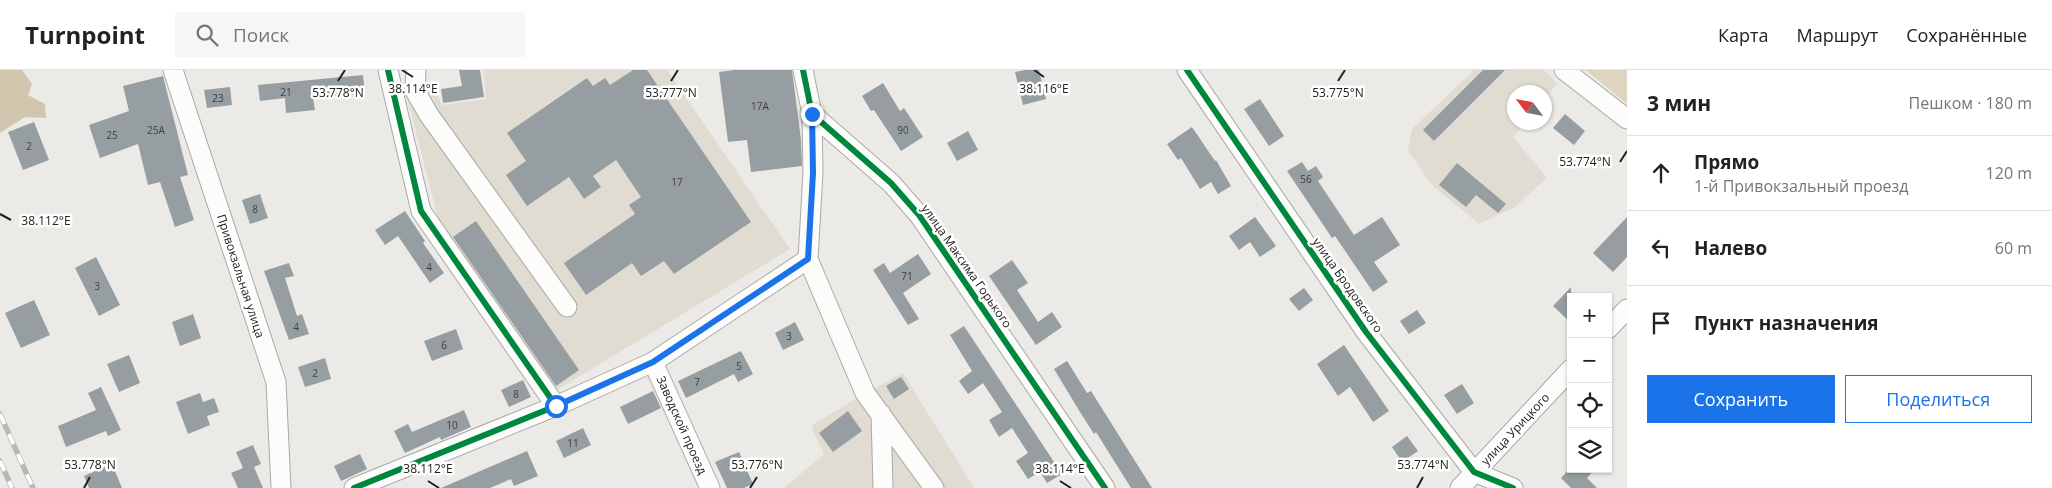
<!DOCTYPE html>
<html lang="ru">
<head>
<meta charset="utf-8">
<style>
  body { margin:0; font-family:"Open Sans",sans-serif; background:#f6f6f6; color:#222 }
  .controls { position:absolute; right:15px; bottom:15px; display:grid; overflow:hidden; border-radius:0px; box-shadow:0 1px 4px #0004 }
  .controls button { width:45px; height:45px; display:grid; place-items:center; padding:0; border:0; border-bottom:1px solid #e0e0e0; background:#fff; color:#222; font:25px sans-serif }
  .compass { position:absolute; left:1507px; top:15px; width:45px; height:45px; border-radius:50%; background:#fff; box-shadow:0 1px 4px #0004; rotate:302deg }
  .stop { position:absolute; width:15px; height:15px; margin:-11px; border:4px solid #1a73e8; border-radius:50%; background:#fff }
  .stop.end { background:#1a73e8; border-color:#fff; box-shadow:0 1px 5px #0008 }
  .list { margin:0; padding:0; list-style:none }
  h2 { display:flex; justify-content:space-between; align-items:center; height:65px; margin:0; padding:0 20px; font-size:21px }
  h2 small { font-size:16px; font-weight:400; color:#767676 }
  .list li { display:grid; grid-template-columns:32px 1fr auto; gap:15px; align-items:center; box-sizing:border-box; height:75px; padding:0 20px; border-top:1px solid #e0e0e0 }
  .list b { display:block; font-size:19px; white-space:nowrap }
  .list p { margin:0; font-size:16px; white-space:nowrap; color:#767676 }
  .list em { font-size:16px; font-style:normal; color:#767676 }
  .actions { display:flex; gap:10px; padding:15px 20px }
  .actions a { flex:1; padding:11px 0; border:1px solid #1a73e8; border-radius:0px; text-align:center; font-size:18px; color:#1a73e8 }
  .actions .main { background:#1a73e8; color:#fff }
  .icon { flex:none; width:28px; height:28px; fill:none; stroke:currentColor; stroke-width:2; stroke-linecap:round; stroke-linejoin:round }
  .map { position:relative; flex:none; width:1627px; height:418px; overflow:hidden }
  header { display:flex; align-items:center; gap:30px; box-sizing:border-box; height:70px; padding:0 25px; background:#fff; border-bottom:1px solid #e0e0e0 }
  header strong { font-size:24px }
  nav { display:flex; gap:28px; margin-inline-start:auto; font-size:18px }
  .search { width:350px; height:45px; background:#f6f6f6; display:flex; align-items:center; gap:12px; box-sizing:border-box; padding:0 18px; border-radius:0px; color:#767676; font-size:19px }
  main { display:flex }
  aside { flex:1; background:#fff }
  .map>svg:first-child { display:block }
  .built { fill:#e0dcd2 }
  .green { fill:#ded5c1 }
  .forest { fill:#d1c6ad }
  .building { fill:#979ea1 }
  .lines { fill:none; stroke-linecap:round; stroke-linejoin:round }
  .minor-casing { stroke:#aaa9a6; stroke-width:21 }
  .minor { stroke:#fcfcfb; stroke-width:19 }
  .rail-casing { stroke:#b8b8b7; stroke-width:5.5 }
  .rail { stroke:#fff; stroke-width:4; stroke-dasharray:11; stroke-linecap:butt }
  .cycleway-casing { stroke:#fff; stroke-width:9 }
  .cycleway { stroke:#00873e; stroke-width:6 }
  .route { stroke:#1a73e8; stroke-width:6 }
  .ticks { fill:none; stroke:#21201d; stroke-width:2 }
  .labels { text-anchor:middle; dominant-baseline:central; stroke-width:5; stroke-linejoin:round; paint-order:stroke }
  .number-label { font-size:10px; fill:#3e403e }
  .street-label { font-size:12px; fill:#21201d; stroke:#fff }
  .ticks-label { font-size:12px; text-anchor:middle; fill:#21201d; stroke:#fff; stroke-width:5; stroke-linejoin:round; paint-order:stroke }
</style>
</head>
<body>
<header>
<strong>Turnpoint</strong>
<div class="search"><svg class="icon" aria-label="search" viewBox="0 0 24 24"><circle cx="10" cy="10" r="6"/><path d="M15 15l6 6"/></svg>Поиск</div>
<nav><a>Карта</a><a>Маршрут</a><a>Сохранённые</a></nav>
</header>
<main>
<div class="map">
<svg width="1627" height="418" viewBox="0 0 1627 418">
  <rect width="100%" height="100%" fill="#ebeae6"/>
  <path class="built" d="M483,0H667L790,179L555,321L441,160L406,23L426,17L435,18L442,35L486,29Z
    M1474,0H1544L1557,13L1545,29L1544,22H1514V52L1525,53L1513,67L1547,108L1515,137L1479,154L1432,115L1408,81L1412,59Z
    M903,303L974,418H784L824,384L811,356L865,323Z"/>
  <path class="green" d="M1586,0H1627V34Z"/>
  <path class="forest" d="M0,0H22L32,14L28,25L45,34L46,48L25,47L0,63Z"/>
  <path class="building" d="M459,0H480L484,27L443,33L441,19L462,16Z
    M633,0H647L751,152L674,204L664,191L641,206L632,193L586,225L564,193L635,144L629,135L641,127L616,90L593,106L601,117L584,129L569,107L527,136L506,105L526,91L507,63L587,8L593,16L605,8L610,15Z
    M734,0H792L801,70L802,96L751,102L747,70L728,72L719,2Z
    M1025,0H1039L1046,29L1023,35L1015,2Z
    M1483,0H1505L1434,71L1423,60Z
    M363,5L365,24L313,28L315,40L286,43L285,28L260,31L258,15Z
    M163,6L188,105L180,107L194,150L175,157L160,112L148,115L138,74L100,88L89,55L129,41L123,16Z
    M883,13L900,41L904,38L923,67L901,81L874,40L871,41L862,26Z
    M230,17L232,35L207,38L204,20Z
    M1260,29L1284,66L1269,76L1244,39Z
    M1565,44L1585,61L1574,75L1553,58Z
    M34,52L49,90L23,100L8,62Z
    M1192,57L1215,91L1216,90L1231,116L1218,124L1211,112L1200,119L1181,88L1178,90L1167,74Z
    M968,61L978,80L957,91L947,73Z
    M1302,92L1308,101L1316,96L1323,107L1318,111L1354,165L1382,147L1400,175L1374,192L1388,212L1373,222L1335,166L1332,168L1287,101Z
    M1457,93L1506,134L1498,143L1476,125L1466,137L1439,115Z
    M260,124L268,148L250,154L242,130Z
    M405,141L425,171L423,173L444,203L430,213L398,166L385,175L375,160Z
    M1255,147L1276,176L1260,187L1250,172L1239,180L1229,166Z
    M1627,147V187L1613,202L1593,183Z
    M476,151L579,300L556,316L453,167Z
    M918,184L931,204L903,223L919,249L908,255L873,200L884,193L890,203Z
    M96,187L120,235L99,246L75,198Z
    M1012,190L1028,213L1017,220L1038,252L1052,242L1062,257L1036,275L989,206Z
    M289,193L294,206L285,208L297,246L302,244L309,264L289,270L264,201Z
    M1571,217V253L1553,236Z
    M1304,218L1313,230L1299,241L1289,229Z
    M34,230L50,265L21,278L5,243Z
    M1417,240L1426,253L1409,264L1400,251Z
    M193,244L201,268L180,276L172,252Z
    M795,252L804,270L783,280L775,263Z
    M964,256L1062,404L1047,413L1040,402L1028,409L1016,391L1028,383L1012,358L999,367L989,350L1002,342L983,313L968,324L959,311L972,301L950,265Z
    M456,259L463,279L432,291L424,271Z
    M1344,275L1389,341L1373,352L1350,317L1338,326L1317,294Z
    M741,281L753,304L738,312L734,304L686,328L678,311Z
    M129,285L140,313L119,322L107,294Z
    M325,288L331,309L305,317L298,297Z
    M1067,291L1087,323L1091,321L1152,418H1131L1096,362L1094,364L1080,342L1054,299Z
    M901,307L909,319L894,329L886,316Z
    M523,310L531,327L509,337L501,320Z
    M1462,314L1474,333L1457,344L1444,325Z
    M101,317L121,360L108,366L106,361L66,377L58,356L96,340L88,323Z
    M653,321L661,338L628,354L620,337Z
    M200,323L203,332L214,328L219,342L207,346L210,355L188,364L176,332Z
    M464,340L471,357L441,370L440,367L405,383L394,361L408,354L412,362Z
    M848,341L862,361L833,382L819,363Z
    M583,358L591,375L564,388L556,371Z
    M1407,366L1418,381L1402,392L1392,377Z
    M253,375L261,394L254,397L263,418H238L231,403L243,398L236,382Z
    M527,381L538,406L514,416L511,409L490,418H441Z
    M739,382L753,414L744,418H727L715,392Z
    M360,384L367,399L341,411L334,396Z
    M112,394L122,418H89L84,406Z
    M1569,399H1595L1587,408L1597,418H1571L1561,408Z"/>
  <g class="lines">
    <defs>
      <path id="minor" d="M173,0L276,312L281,418
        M416,0L415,21L429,45L567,237
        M803,0L812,44L891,113L919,145L1105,418
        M1187,0L1366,262L1474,402L1513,418
        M1564,0L1627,49
        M812,44L813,103L808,189L865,323L934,418
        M1608,259L1627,239
        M653,292L710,418
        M556,336L653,292L808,189
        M881,344L883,418
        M354,418L556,336L421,141L388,0
        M1460,418L1571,299"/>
    </defs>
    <use href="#minor" class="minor-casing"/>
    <use href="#minor" class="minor"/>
    <defs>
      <path id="rail" d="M0,344L33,418
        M0,391L12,418"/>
    </defs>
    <use href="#rail" class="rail-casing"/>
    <use href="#rail" class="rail"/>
    <defs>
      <path id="cycleway" d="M803,0L812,44L891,113L919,145L1105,418
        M1187,0L1366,262L1474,402L1513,418
        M354,418L556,336L421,141L388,0"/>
    </defs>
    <use href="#cycleway" class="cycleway-casing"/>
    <use href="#cycleway" class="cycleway"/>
  </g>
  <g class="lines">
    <path class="route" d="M556,336L653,292L808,189L813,103L812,44"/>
  </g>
  <path class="ticks" d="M402,0L413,7M1034,0L1044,7M338,11L345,0M671,11L678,0M1338,11L1345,0M1620,92L1627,81M0,144L11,150M428,411L439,418M1060,411L1071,418M84,418L90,407M750,418L757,407M1417,418L1423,407"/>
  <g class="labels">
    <g class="number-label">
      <text x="286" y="22">21</text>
      <text x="218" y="28">23</text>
      <text x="760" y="36">17А</text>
      <text x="156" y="60">25А</text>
      <text x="903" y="60">90</text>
      <text x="112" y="65">25</text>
      <text x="29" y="76">2</text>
      <text x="1306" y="109">56</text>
      <text x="677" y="112">17</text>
      <text x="255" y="139">8</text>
      <text x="429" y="197">4</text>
      <text x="907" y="206">71</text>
      <text x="97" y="216">3</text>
      <text x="296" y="257">4</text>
      <text x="789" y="266">3</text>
      <text x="444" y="275">6</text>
      <text x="739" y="296">5</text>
      <text x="315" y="303">2</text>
      <text x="697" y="312">7</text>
      <text x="516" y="324">8</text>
      <text x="452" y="355">10</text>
      <text x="573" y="373">11</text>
    </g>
    <g class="street-label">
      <text transform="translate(967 196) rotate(55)">улица Максима Горького</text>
      <text transform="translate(241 206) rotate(72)">Привокзальная улица</text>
      <text transform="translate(1348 215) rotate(55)">улица Бродовского</text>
      <text transform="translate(682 355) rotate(66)">Заводской проезд</text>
      <text transform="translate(1515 359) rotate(-47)">улица Урицкого</text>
    </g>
  </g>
  <g class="ticks-label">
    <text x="413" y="23">38.114°E</text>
    <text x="1044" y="23">38.116°E</text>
    <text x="338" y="27">53.778°N</text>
    <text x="671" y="27">53.777°N</text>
    <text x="1338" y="27">53.775°N</text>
    <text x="1585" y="96">53.774°N</text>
    <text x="46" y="155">38.112°E</text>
    <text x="90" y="399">53.778°N</text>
    <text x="757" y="399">53.776°N</text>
    <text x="1423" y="399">53.774°N</text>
    <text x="428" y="403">38.112°E</text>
    <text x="1060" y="403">38.114°E</text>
  </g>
</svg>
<div class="controls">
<button>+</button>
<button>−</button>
<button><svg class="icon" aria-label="locate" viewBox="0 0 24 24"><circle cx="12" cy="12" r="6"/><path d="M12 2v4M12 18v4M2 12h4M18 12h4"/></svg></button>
<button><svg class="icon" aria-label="layers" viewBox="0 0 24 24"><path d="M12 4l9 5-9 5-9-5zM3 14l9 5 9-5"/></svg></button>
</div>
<svg class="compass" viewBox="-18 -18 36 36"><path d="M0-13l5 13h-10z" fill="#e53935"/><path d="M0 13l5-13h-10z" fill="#767676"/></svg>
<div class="stop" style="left:556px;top:336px"></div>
<div class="stop end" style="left:812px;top:44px"></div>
</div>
<aside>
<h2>3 мин<small>Пешком · 180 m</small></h2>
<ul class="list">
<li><svg class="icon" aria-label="ahead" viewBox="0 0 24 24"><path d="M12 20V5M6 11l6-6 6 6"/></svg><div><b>Прямо</b><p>1-й Привокзальный проезд</p></div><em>120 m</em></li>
<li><svg class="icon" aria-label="left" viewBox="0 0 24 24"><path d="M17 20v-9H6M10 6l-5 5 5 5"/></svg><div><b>Налево</b></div><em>60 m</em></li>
<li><svg class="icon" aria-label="arrive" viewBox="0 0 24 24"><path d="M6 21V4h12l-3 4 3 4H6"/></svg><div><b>Пункт назначения</b></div></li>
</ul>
<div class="actions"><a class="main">Сохранить</a><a>Поделиться</a></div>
</aside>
</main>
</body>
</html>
